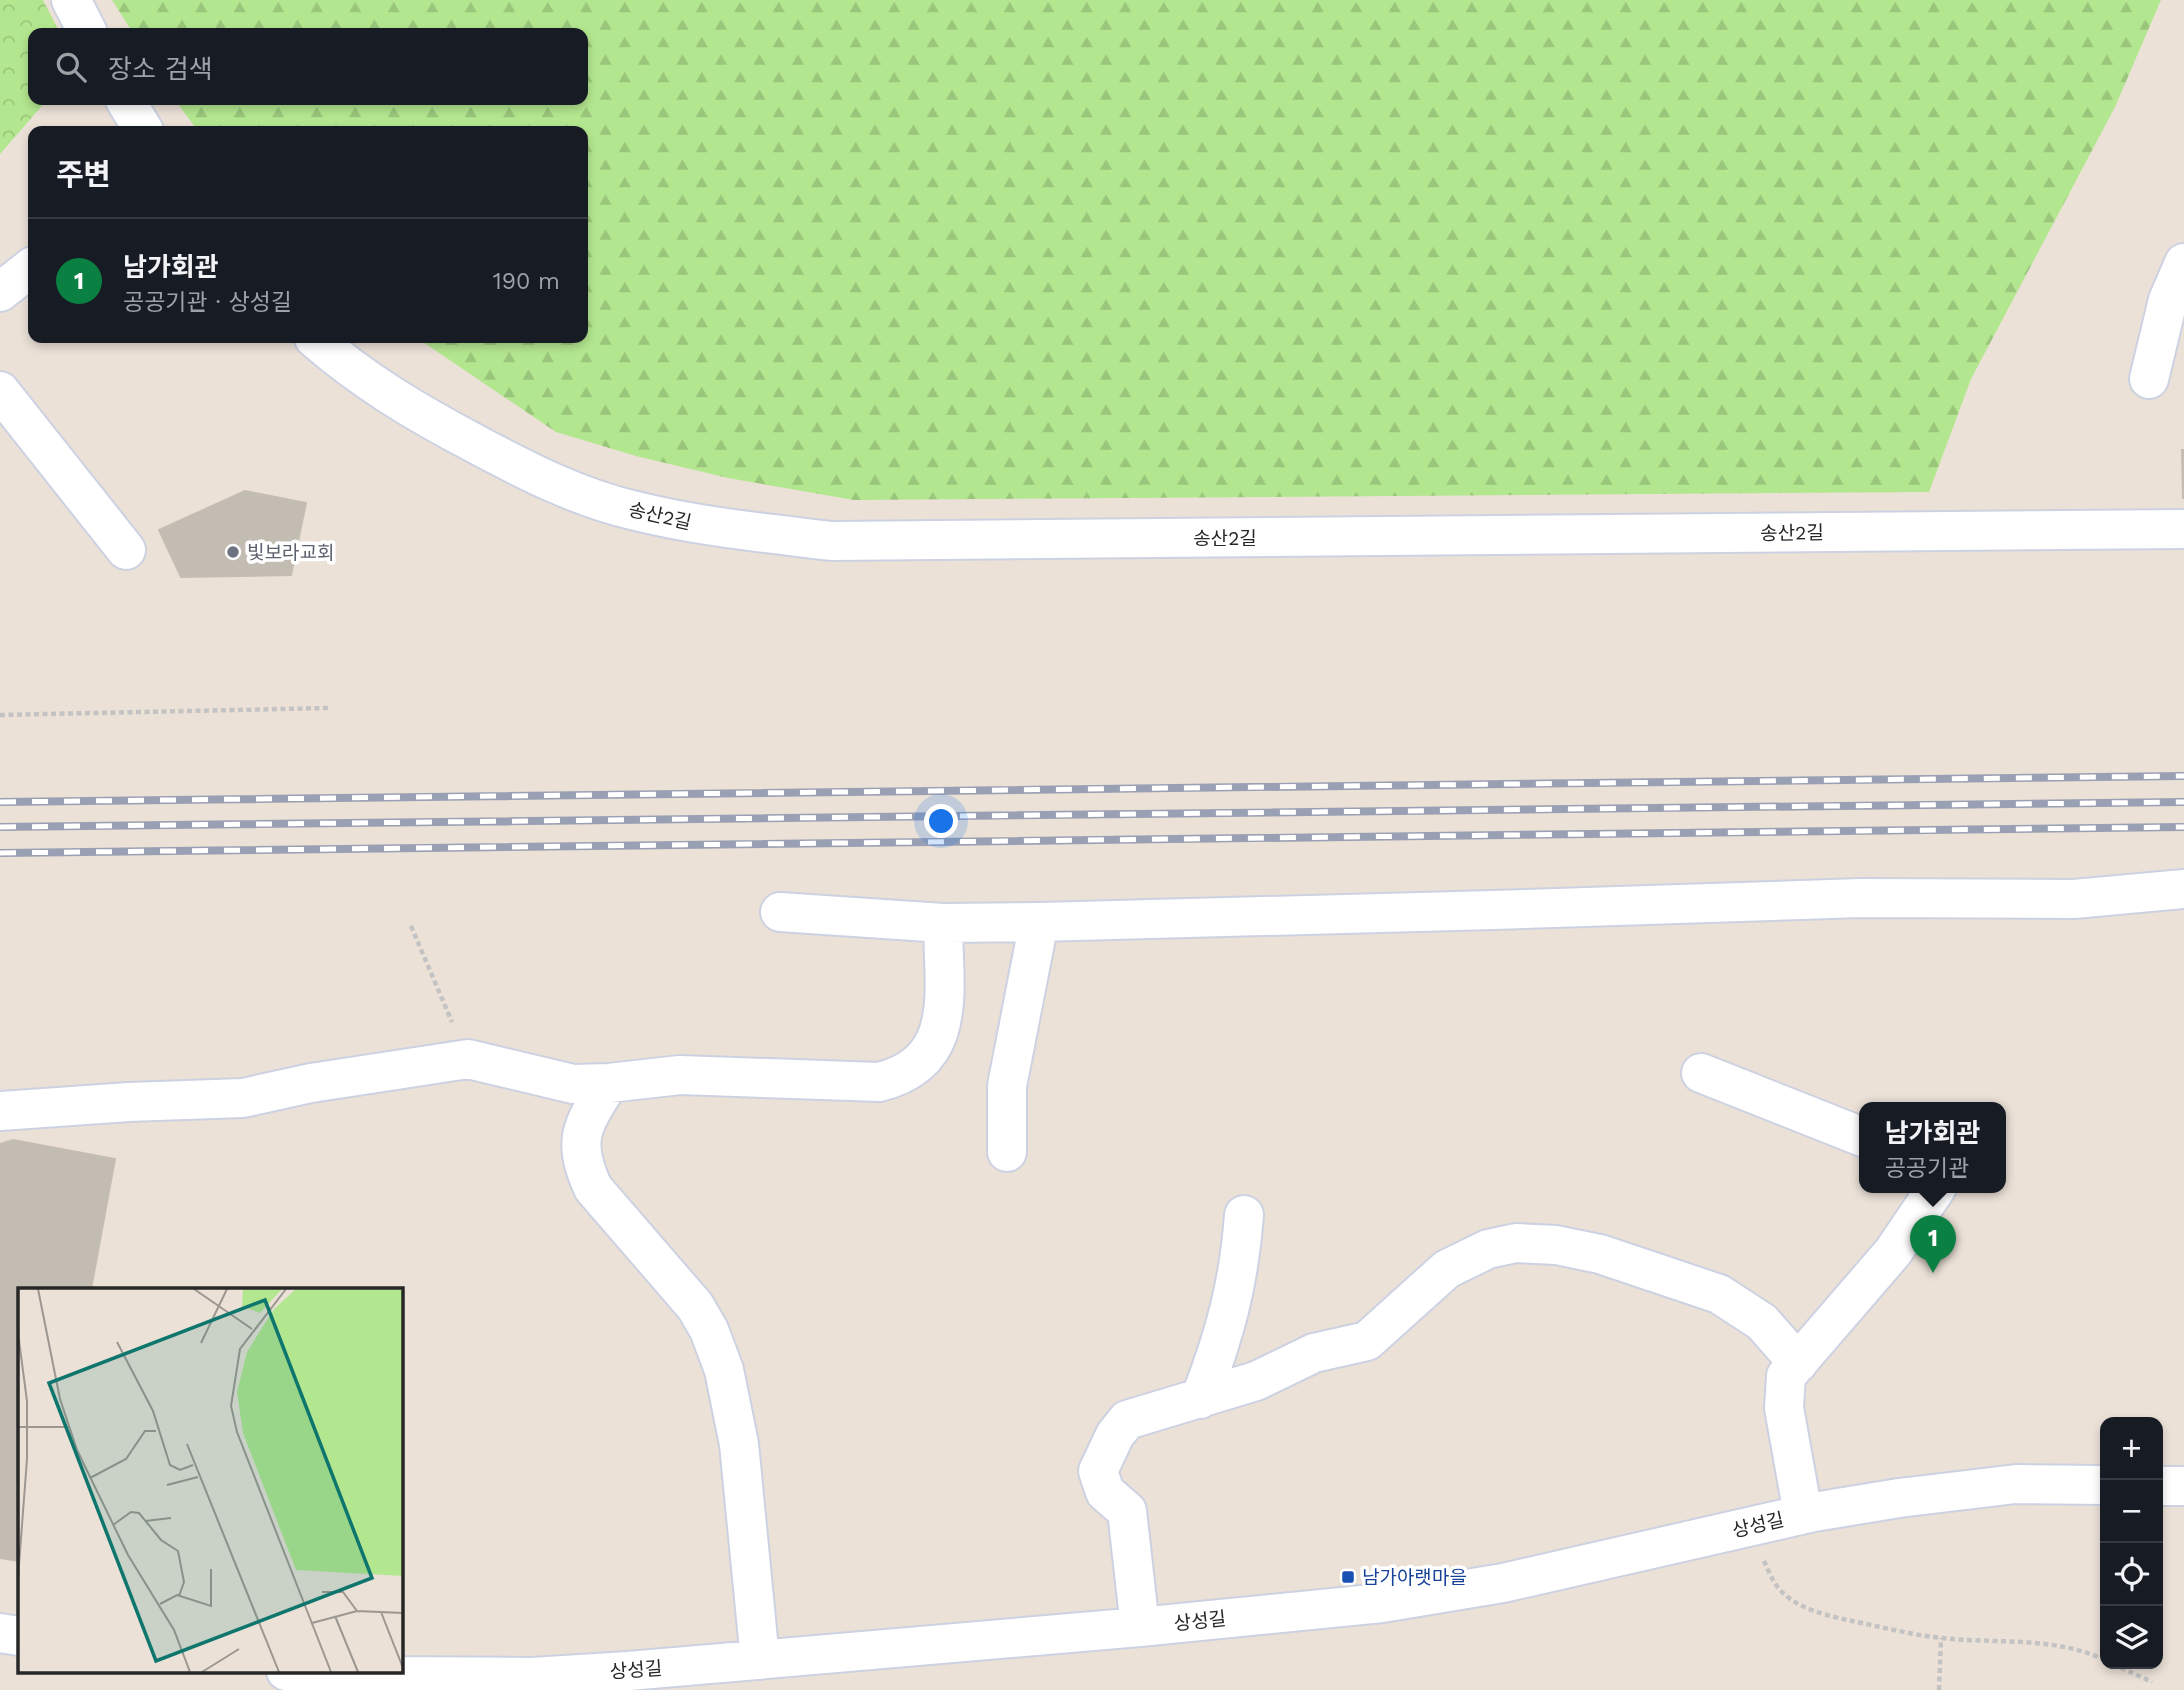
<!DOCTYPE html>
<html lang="ko">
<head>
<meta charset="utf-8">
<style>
  body { margin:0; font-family:"Work Sans","Noto Sans KR",sans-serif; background:#20242c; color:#f1f3f6 }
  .controls { position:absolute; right:21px; bottom:21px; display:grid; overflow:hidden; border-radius:14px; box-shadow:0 4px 10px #0003 }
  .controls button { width:63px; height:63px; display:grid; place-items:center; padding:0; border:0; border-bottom:2px solid #363941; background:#171b24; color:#f1f3f6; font:35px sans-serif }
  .you { position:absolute; left:942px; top:822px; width:24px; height:24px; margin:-18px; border:5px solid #fff; border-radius:50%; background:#1a73e8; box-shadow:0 0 0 10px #1a73e833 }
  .badge { display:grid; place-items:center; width:46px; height:46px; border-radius:50%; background:#0b8043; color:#fff; font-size:23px; font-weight:700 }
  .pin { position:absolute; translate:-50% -58px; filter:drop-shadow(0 2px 4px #0008) }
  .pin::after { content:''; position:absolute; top:37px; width:24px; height:21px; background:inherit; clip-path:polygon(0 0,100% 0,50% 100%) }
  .popup { position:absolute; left:1859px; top:1102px; width:147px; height:91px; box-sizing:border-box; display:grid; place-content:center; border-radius:14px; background:#171b24; filter:drop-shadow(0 2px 5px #0005); font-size:23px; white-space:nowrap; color:#9ea1a6 }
  .popup b { font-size:26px; color:#f1f3f6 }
  .popup::after { content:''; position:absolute; left:50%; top:100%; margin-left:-14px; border:14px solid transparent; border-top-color:#171b24 }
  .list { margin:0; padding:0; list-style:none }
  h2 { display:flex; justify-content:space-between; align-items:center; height:91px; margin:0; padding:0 28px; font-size:30px }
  h2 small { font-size:23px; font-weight:400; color:#9ea1a6 }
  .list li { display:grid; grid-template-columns:46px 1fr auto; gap:21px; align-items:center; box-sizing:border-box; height:126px; padding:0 28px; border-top:2px solid #363941 }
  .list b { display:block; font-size:26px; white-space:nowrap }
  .list p { margin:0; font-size:23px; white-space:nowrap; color:#9ea1a6 }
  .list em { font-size:23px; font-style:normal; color:#9ea1a6 }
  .icon { flex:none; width:38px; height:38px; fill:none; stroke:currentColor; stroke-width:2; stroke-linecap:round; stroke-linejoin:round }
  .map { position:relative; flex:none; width:2184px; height:1690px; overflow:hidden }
  .search { position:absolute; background:#171b24; box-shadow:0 4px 10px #0003; left:28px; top:28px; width:560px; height:77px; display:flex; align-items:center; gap:18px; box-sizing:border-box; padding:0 24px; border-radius:14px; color:#9ea1a6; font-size:26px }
  .panel { position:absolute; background:#171b24; box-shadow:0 4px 10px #0003; left:28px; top:126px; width:560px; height:217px; border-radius:14px }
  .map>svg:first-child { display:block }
  .forest { fill:url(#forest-firs) }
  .park { fill:url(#park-crowns) }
  .building { fill:#c2bcb3; stroke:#c6bdb1; stroke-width:2 }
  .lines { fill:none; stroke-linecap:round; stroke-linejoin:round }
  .minor-casing { stroke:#cdd2e2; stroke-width:42 }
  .path { stroke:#c3c3c3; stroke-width:4.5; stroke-dasharray:5 3.5; stroke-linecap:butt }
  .minor { stroke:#fff; stroke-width:38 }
  .rail-casing { stroke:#9aa0b3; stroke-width:8 }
  .rail { stroke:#fff; stroke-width:5; stroke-dasharray:16; stroke-linecap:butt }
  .worship-dot { fill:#6b7280; stroke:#fff; stroke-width:2.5 }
  .transit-dot { fill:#1a4fb4; stroke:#fff; stroke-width:2.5 }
  .labels { text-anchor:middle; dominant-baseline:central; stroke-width:7; stroke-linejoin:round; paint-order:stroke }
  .street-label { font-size:19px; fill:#272727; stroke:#fff }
  .worship-label { font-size:19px; fill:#5b616d; stroke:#fff; text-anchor:start }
  .transit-label { font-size:19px; fill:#164399; stroke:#fff; text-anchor:start }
  .inset-road { fill:none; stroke:#9d9791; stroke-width:2 }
  .view { fill:#0f766e; fill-opacity:0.15; stroke:#0f766e; stroke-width:3.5 }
  .inset-edge { fill:none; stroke:#272727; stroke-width:3.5 }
</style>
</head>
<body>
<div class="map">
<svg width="2184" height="1690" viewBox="0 0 2184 1690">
  <defs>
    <pattern id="forest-firs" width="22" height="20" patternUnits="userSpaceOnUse" patternTransform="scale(1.75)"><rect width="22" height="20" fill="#b3e78f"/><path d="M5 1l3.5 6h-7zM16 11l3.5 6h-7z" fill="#9ac67b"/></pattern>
    <pattern id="park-crowns" width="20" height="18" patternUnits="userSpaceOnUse" patternTransform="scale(1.75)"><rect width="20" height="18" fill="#b3e78f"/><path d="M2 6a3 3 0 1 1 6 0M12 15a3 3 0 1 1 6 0" fill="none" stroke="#9ac67b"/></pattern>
  </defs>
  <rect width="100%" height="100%" fill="#ebe1d7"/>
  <path class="forest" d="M112,0H2161L2115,107L1971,379L1929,492L854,500L728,478L636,456L556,432L417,338H583V131H198L175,100H583V33H133Z"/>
  <path class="park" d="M0,0H43L60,33H33V100H47L0,154Z"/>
  <path class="building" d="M2182,450H2184V498H2183Z
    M245,491L306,503L291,575L181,577L159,530Z
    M13,1140L115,1159L91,1289H19V1561L0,1558V1144Z"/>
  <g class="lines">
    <defs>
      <path id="minor" d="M71,0L88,33
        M125,100L144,131
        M0,292L33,266
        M314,338C363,381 417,413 474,443C526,471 579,498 636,511C701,527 766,533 832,541L2184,529
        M2149,379L2168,300L2184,263
        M0,391L126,550
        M780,912L943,923L1039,922L1493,910L1861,898L2074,899L2184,889
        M1701,1073L1865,1138
        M609,1083C582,1125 571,1140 593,1188L695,1306L709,1330L724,1370L739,1444L760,1660
        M0,1111L129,1102L243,1098L311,1083L468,1059L573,1084L609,1083L680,1075L879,1082C961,1062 943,988 943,923
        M1007,1152V1086L1039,922
        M1200,1399C1225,1335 1239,1283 1244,1215
        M2158,1486H2184
        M1803,1514L1784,1408L1786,1376L1893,1252L1937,1187
        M1140,1627L1127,1511L1105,1492L1098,1471L1115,1435L1127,1420L1256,1381L1314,1353L1367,1341L1447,1269L1488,1249L1516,1243L1556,1245L1600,1254L1719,1294L1762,1322L1798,1363
        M0,1633L19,1636
        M286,1671L395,1676L532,1677L628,1671L1140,1627L1382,1603L1503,1583L1814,1512L1899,1498L2016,1484L2105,1485"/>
    </defs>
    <use href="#minor" class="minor-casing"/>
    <path class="path" d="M0,715L328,708
      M411,926L452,1022
      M1764,1561C1769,1572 1774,1585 1783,1593C1801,1610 1829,1616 1852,1621C1882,1627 1912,1635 1942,1638C1997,1644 2054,1636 2105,1660
      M2113,1664L2152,1682
      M1939,1690L1941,1638"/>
    <use href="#minor" class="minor"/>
    <defs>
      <path id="rail" d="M0,802L2184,776
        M0,827L2184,802
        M0,853L2184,827"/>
    </defs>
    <use href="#rail" class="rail-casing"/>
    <use href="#rail" class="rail"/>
  </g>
  <circle class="worship-dot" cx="233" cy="552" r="7"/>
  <rect class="transit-dot" x="1341" y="1570" width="14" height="14" rx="3.5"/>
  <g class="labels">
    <g class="street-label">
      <text transform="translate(660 516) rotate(13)">송산2길</text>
      <text transform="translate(1792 533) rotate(-1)">송산2길</text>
      <text x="1225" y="538">송산2길</text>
      <text transform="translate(1758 1525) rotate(-13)">상성길</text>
      <text transform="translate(1200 1621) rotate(-6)">상성길</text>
      <text transform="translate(636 1670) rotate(-4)">상성길</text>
    </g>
    <g class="worship-label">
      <text x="247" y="552">빛보라교회</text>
    </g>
    <g class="transit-label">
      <text x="1362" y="1577">남가아랫마을</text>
    </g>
  </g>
  <g transform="translate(18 1288)">
    <rect width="385" height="385" fill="#ebe1d7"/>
    <path d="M278,1H385V288L278,282L225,145L219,104L229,64L256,21Z" fill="#b3e78f"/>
    <path d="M225,1H264L242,25L224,18Z" fill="#b3e78f"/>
    <path class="inset-road" d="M20,1L42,111L59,162L110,267L156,342L172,384M176,1L234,41M268,1L222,61L213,118L219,144L313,384M0,45L9,113V171L0,290M99,54L135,123L152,177L162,182L175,177M183,55L209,1M0,139H51M169,156L261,384M72,190L108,171L127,143H138M149,197L180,189M127,233L153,230M95,237L113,224L121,225L143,252L160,263L166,294L161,308M304,304H325L339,323M142,316L159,307L193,318V281M363,324L385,380M317,328L340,384M294,335L339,323L385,325M184,384L221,361"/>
    <path class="view" d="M247,12L354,290L138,373L31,95Z"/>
    <rect width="385" height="385" class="inset-edge"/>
  </g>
</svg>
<div class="controls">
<button>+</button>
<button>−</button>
<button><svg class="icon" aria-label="locate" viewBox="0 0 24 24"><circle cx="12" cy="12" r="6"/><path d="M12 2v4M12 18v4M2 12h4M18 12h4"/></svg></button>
<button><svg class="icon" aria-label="layers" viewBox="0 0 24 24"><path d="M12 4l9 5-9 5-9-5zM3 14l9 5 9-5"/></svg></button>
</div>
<div class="you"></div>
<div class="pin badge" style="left:1933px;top:1273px">1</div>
<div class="popup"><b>남가회관</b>공공기관</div>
<div class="search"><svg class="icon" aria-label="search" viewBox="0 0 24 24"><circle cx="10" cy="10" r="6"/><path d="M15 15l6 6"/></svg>장소 검색</div>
<section class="panel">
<h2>주변<small></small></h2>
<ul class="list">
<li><span class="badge">1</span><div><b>남가회관</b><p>공공기관 · 상성길</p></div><em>190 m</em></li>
</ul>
</section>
</div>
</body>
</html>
